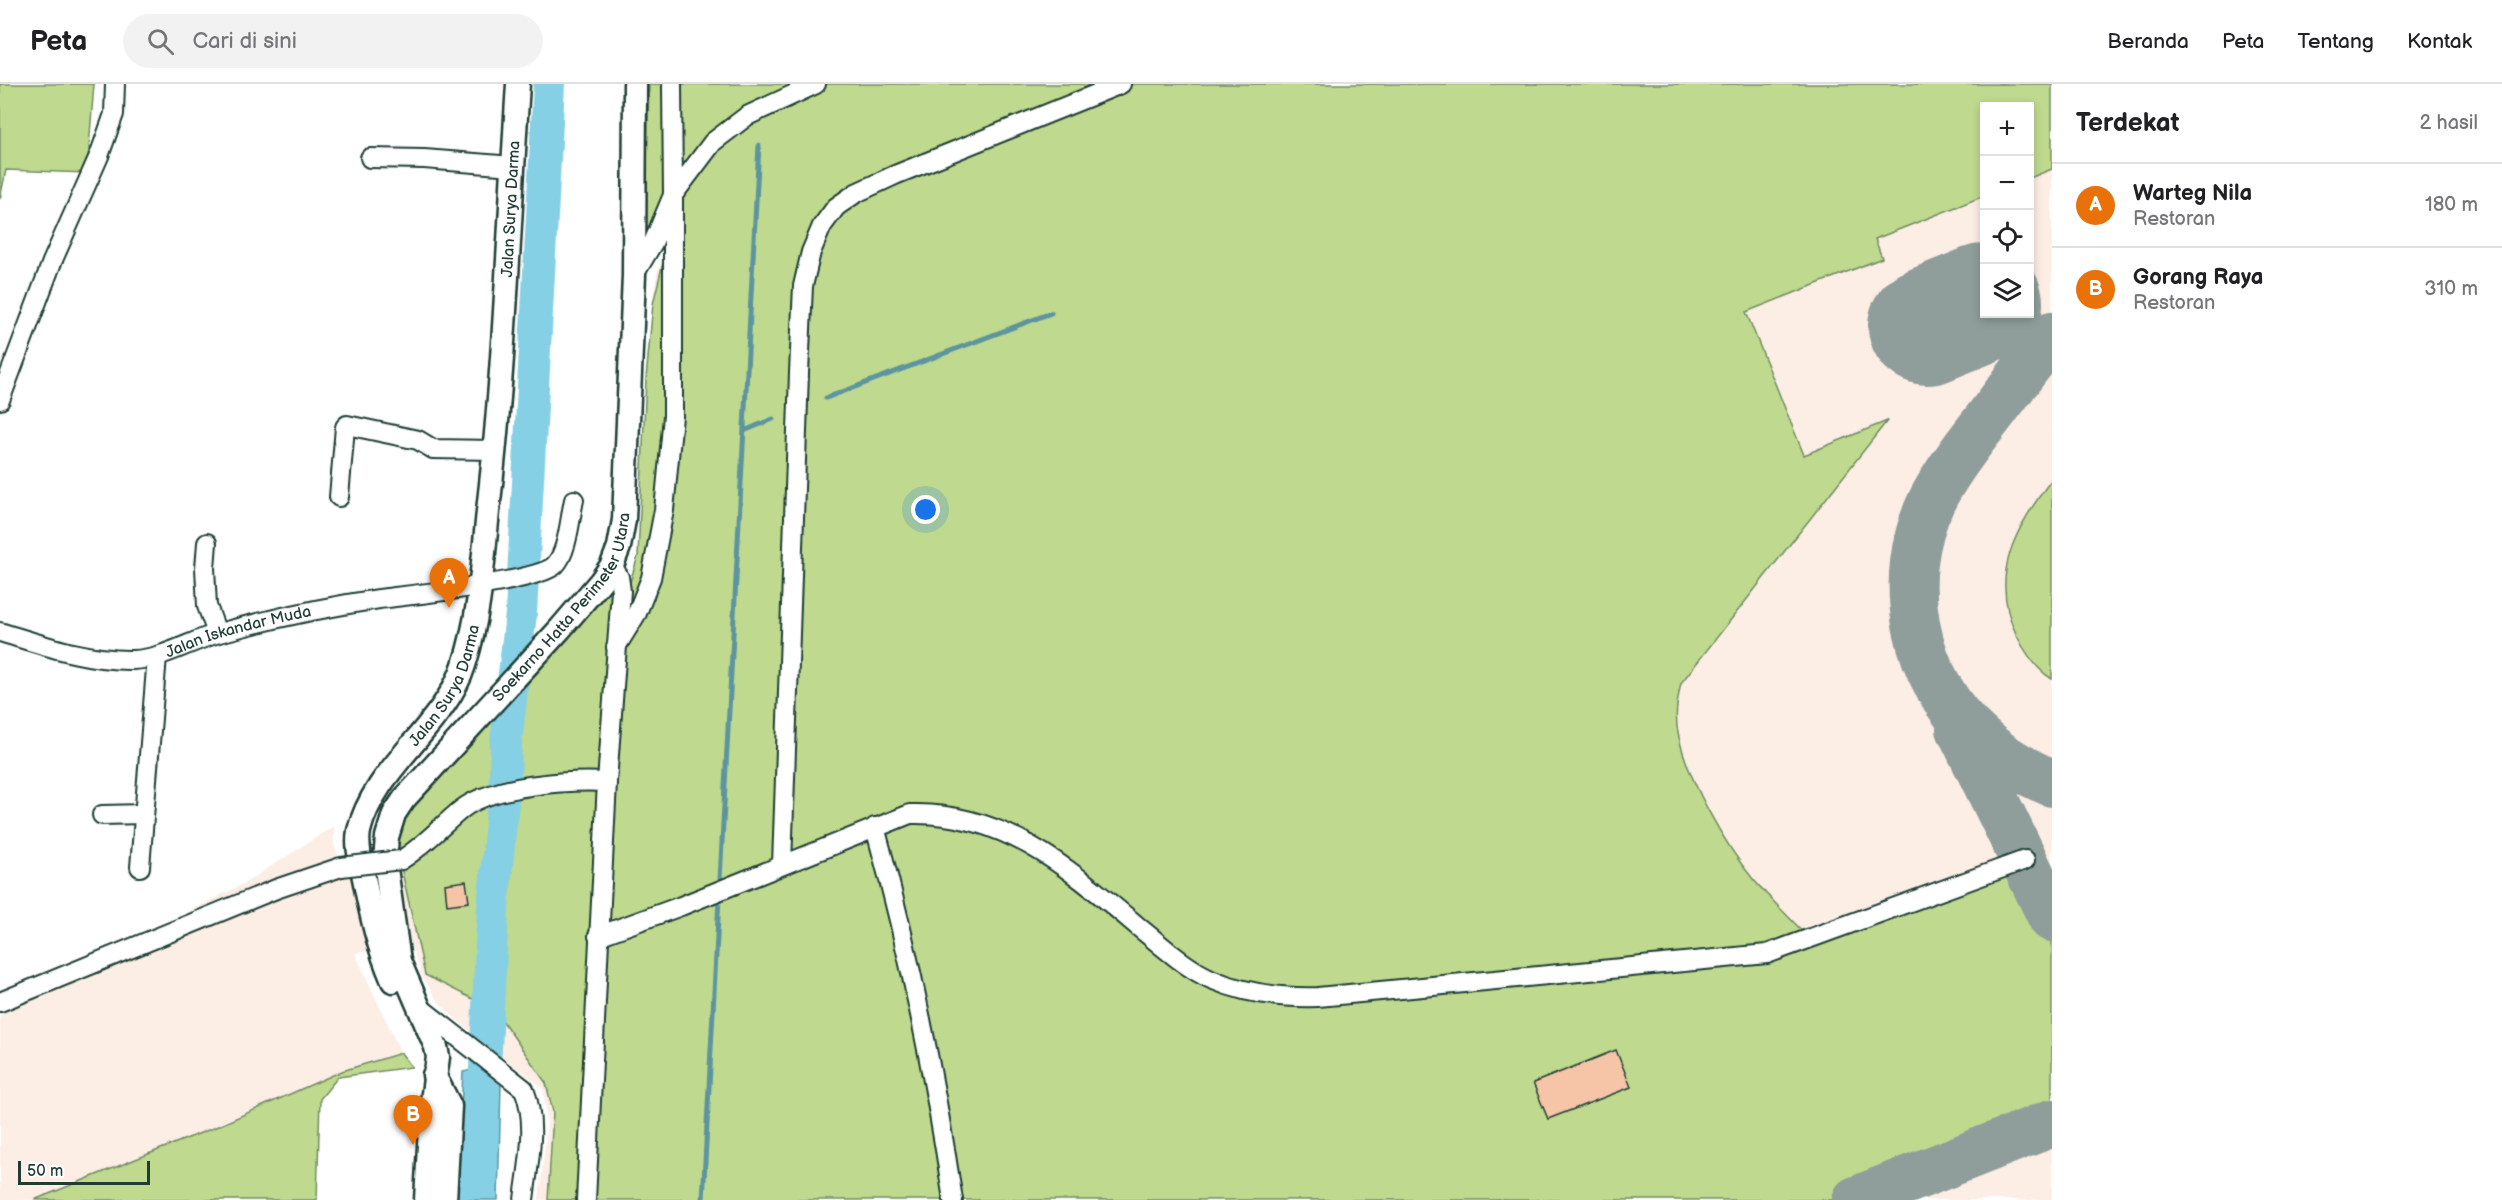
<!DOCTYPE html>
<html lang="id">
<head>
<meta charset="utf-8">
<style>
  body { margin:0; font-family:"Balsamiq Sans",sans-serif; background:#f2f2f2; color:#202124 }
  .controls { position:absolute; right:18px; top:18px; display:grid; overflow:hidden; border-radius:0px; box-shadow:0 3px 9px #0003 }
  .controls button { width:54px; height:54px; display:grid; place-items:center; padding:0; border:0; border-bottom:2px solid #e0e0e0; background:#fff; color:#202124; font:30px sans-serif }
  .scale { position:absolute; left:18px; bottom:15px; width:132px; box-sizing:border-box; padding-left:6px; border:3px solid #1f3d34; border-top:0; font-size:16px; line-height:21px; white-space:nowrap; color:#1f3d34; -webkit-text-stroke:4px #fff; paint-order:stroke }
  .you { position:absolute; left:926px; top:426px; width:21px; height:21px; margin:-15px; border:4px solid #fff; border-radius:50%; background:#1a73e8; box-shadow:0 0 0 9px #1a73e833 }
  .badge { display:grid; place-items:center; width:39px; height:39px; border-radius:50%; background:#1f6fb2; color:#fff; font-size:20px; font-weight:700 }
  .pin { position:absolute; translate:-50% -50px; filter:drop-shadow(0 2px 3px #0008) }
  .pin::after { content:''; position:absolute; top:32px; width:21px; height:18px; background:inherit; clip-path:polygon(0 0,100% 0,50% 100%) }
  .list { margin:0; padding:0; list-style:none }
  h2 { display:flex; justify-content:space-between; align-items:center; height:78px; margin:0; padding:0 24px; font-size:26px }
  h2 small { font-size:20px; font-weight:400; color:#757577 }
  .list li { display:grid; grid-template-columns:39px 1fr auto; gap:18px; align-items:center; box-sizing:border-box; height:84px; padding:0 24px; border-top:2px solid #e0e0e0 }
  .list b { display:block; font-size:22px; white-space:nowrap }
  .list p { margin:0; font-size:20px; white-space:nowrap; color:#757577 }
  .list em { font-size:20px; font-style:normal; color:#757577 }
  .icon { flex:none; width:33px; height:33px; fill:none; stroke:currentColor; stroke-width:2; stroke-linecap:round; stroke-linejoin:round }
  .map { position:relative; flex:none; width:2052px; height:1116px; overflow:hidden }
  header { display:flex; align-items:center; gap:36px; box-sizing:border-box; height:84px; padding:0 30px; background:#fff; border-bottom:2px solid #e0e0e0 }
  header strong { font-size:28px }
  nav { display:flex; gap:33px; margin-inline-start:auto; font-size:21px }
  .search { width:420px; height:54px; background:#f2f2f2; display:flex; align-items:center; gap:15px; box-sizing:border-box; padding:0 21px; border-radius:33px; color:#757577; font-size:22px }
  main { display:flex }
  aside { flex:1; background:#fff }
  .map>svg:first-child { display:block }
  .built { fill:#fcede5; fill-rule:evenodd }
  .green { fill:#bfd98f; stroke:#6f8b62; stroke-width:1.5 }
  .water { fill:#85d0e5; stroke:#5c959e; stroke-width:1.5 }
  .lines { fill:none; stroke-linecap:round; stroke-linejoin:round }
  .stream { stroke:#5c959e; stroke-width:5 }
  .river { stroke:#85d0e5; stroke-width:32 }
  .taxiway { stroke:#8f9e9a; stroke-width:48 }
  .runway { stroke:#8f9e9a; stroke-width:118 }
  .building { fill:#f6c4a7; stroke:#1f3d34; stroke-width:1.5 }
  .minor-casing { stroke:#1f3d34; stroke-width:22 }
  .major-casing { stroke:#1f3d34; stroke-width:27 }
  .minor { stroke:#fff; stroke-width:18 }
  .major { stroke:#fff; stroke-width:22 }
  .minor-bridge-casing { stroke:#1f3d34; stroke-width:22; stroke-linecap:butt }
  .minor-bridge { stroke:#fff; stroke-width:18 }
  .labels { text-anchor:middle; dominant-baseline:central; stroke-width:4.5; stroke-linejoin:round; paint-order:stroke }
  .street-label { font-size:16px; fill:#1f3d34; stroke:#fff }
</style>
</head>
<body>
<header>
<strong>Peta</strong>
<div class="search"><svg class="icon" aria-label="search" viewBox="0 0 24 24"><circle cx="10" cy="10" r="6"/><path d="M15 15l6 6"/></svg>Cari di sini</div>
<nav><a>Beranda</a><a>Peta</a><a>Tentang</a><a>Kontak</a></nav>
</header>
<main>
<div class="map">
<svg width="2052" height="1116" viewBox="0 0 2052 1116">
  <rect width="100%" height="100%" fill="#fff"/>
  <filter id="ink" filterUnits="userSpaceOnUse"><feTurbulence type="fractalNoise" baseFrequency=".0167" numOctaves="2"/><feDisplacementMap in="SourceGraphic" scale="12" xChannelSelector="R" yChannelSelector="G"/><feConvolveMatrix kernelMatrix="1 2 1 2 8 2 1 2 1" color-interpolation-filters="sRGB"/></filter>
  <g filter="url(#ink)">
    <path class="built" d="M645,0H2052V1116H539L547,1039L543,1004L461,940L440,920L422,893L411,861L355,869L401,969L342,987L218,1042L34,1116H0V907L128,858L245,799L334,742V761L338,772L395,765L508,615L609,507H626L638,471L645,295L652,219L657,189L666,167L644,154ZM1984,22H2030V230H1984Z"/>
    <path class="green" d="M0,0H94L87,89L6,86L0,115Z
      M649,0H2052V85L2030,94V22H1984V112L1875,155L1882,174L1746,228L1804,371L1887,337L1681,599C1677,617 1674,635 1679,653C1688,696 1725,761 1753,795C1771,816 1791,835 1810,855L2025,776L2052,834V1026L2038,1039L2012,1054L1856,1116H548L553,1028L546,999L495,926L425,891L397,765L396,736L609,508H627L638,472L646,295L653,220L666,166L645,153Z
      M2052,395V595C2036,585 2025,568 2017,552C1988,492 2015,444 2052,395Z
      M401,969L412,983L338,993L320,1015L317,1116H34L218,1042L342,987Z"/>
    <path class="water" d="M484,983L501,1000L498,1116H456L463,988Z"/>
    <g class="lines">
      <path class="stream" d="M826,314L1051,229
        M744,347L773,335
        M703,1116L759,61"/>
      <path class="river" d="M484,1004L493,824L505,696L506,658L521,530L549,0"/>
      <path class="taxiway" d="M2052,251C2028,280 2006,311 1983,341C1964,365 1946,389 1932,416C1894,495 1913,595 1979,654C2000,674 2026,688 2052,699
        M1960,645L2052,834
        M1856,1116L2052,1039"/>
      <path class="runway" d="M1927,242L1984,219"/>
    </g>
    <path class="building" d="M466,797L469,818L447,821L445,800Z
      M1616,966L1631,1003L1548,1035L1533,999Z"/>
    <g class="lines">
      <defs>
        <g id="minor">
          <path d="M370,74L424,75L513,82"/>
          <path d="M634,191L653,159L673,111L672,0"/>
          <path d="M0,316L52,178L99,72L114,30L115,0"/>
          <path d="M339,413L345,343L347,341L418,356L433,365L495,366"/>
          <path d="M207,459L205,484L207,522L217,549"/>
          <path id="s1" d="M0,548C43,561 87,577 133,576C163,575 190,557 219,549C270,535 325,523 379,515C410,511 538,498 555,481C568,468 570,433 574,416"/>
          <path d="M616,563L637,529L651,494L664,426L673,332V111L713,58L747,32L816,0"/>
          <path d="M102,731L144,730"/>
          <path d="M875,743C909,866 934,990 953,1116"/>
          <path d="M401,776C424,762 441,742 462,725C493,701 567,696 607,698"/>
          <path d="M782,781L799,289L803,202L811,168L822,142L836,123L856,109L895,91L1121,0"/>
          <path d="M140,783L157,572"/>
          <path d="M598,852L681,822L910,730C1006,727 1072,787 1141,845C1162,862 1186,884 1211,895C1245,910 1282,914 1318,913L1767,870L2025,776"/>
          <path d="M0,918L276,805L341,783"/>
          <path d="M418,922L524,1005C538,1040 528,1080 524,1116"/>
          <path d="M586,1116L607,698L621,507L619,493L612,481"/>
        </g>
        <g id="major">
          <path id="s2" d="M393,897C378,863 371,830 364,794C361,779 356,762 359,747C373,685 446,640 464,581C481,529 483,472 489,418C505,279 509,139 518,0"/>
          <path d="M434,991L450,1022L445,1116"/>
          <path id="s3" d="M426,1116L431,1024L438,973L436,963L399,877L394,842L385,777L387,753L394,730L404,715L560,545L601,497L612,481L619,463L624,436L634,191L635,0"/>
        </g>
      </defs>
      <use href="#minor" class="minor-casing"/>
      <use href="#major" class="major-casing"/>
      <use href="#minor" class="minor"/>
      <use href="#major" class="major"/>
      <defs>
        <path id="minor-bridge" d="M341,783L401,776"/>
      </defs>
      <use href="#minor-bridge" class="minor-bridge-casing"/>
      <use href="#minor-bridge" class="minor-bridge"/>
    </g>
  </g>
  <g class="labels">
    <g class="street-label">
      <text stroke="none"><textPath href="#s2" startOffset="812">Jalan Surya Darma</textPath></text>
      <text stroke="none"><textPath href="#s3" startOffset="666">Soekarno Hatta Perimeter Utara</textPath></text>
      <text stroke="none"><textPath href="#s1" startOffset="246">Jalan Iskandar Muda</textPath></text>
      <text stroke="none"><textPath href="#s2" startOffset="326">Jalan Surya Darma</textPath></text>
    </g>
  </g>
</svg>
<div class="controls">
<button>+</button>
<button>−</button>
<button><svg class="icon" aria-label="locate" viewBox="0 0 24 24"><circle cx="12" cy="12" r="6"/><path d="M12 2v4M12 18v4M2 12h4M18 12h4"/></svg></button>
<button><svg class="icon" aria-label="layers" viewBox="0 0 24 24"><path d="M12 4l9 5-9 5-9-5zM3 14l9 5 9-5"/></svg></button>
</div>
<div class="scale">50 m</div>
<div class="you"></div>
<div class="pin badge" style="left:449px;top:524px;background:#e8710a">A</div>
<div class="pin badge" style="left:413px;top:1061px;background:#e8710a">B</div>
</div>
<aside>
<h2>Terdekat<small>2 hasil</small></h2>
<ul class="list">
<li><span class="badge" style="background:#e8710a">A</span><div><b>Warteg Nila</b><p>Restoran</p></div><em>180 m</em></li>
<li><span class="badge" style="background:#e8710a">B</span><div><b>Gorang Raya</b><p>Restoran</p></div><em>310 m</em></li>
</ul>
</aside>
</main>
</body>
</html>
